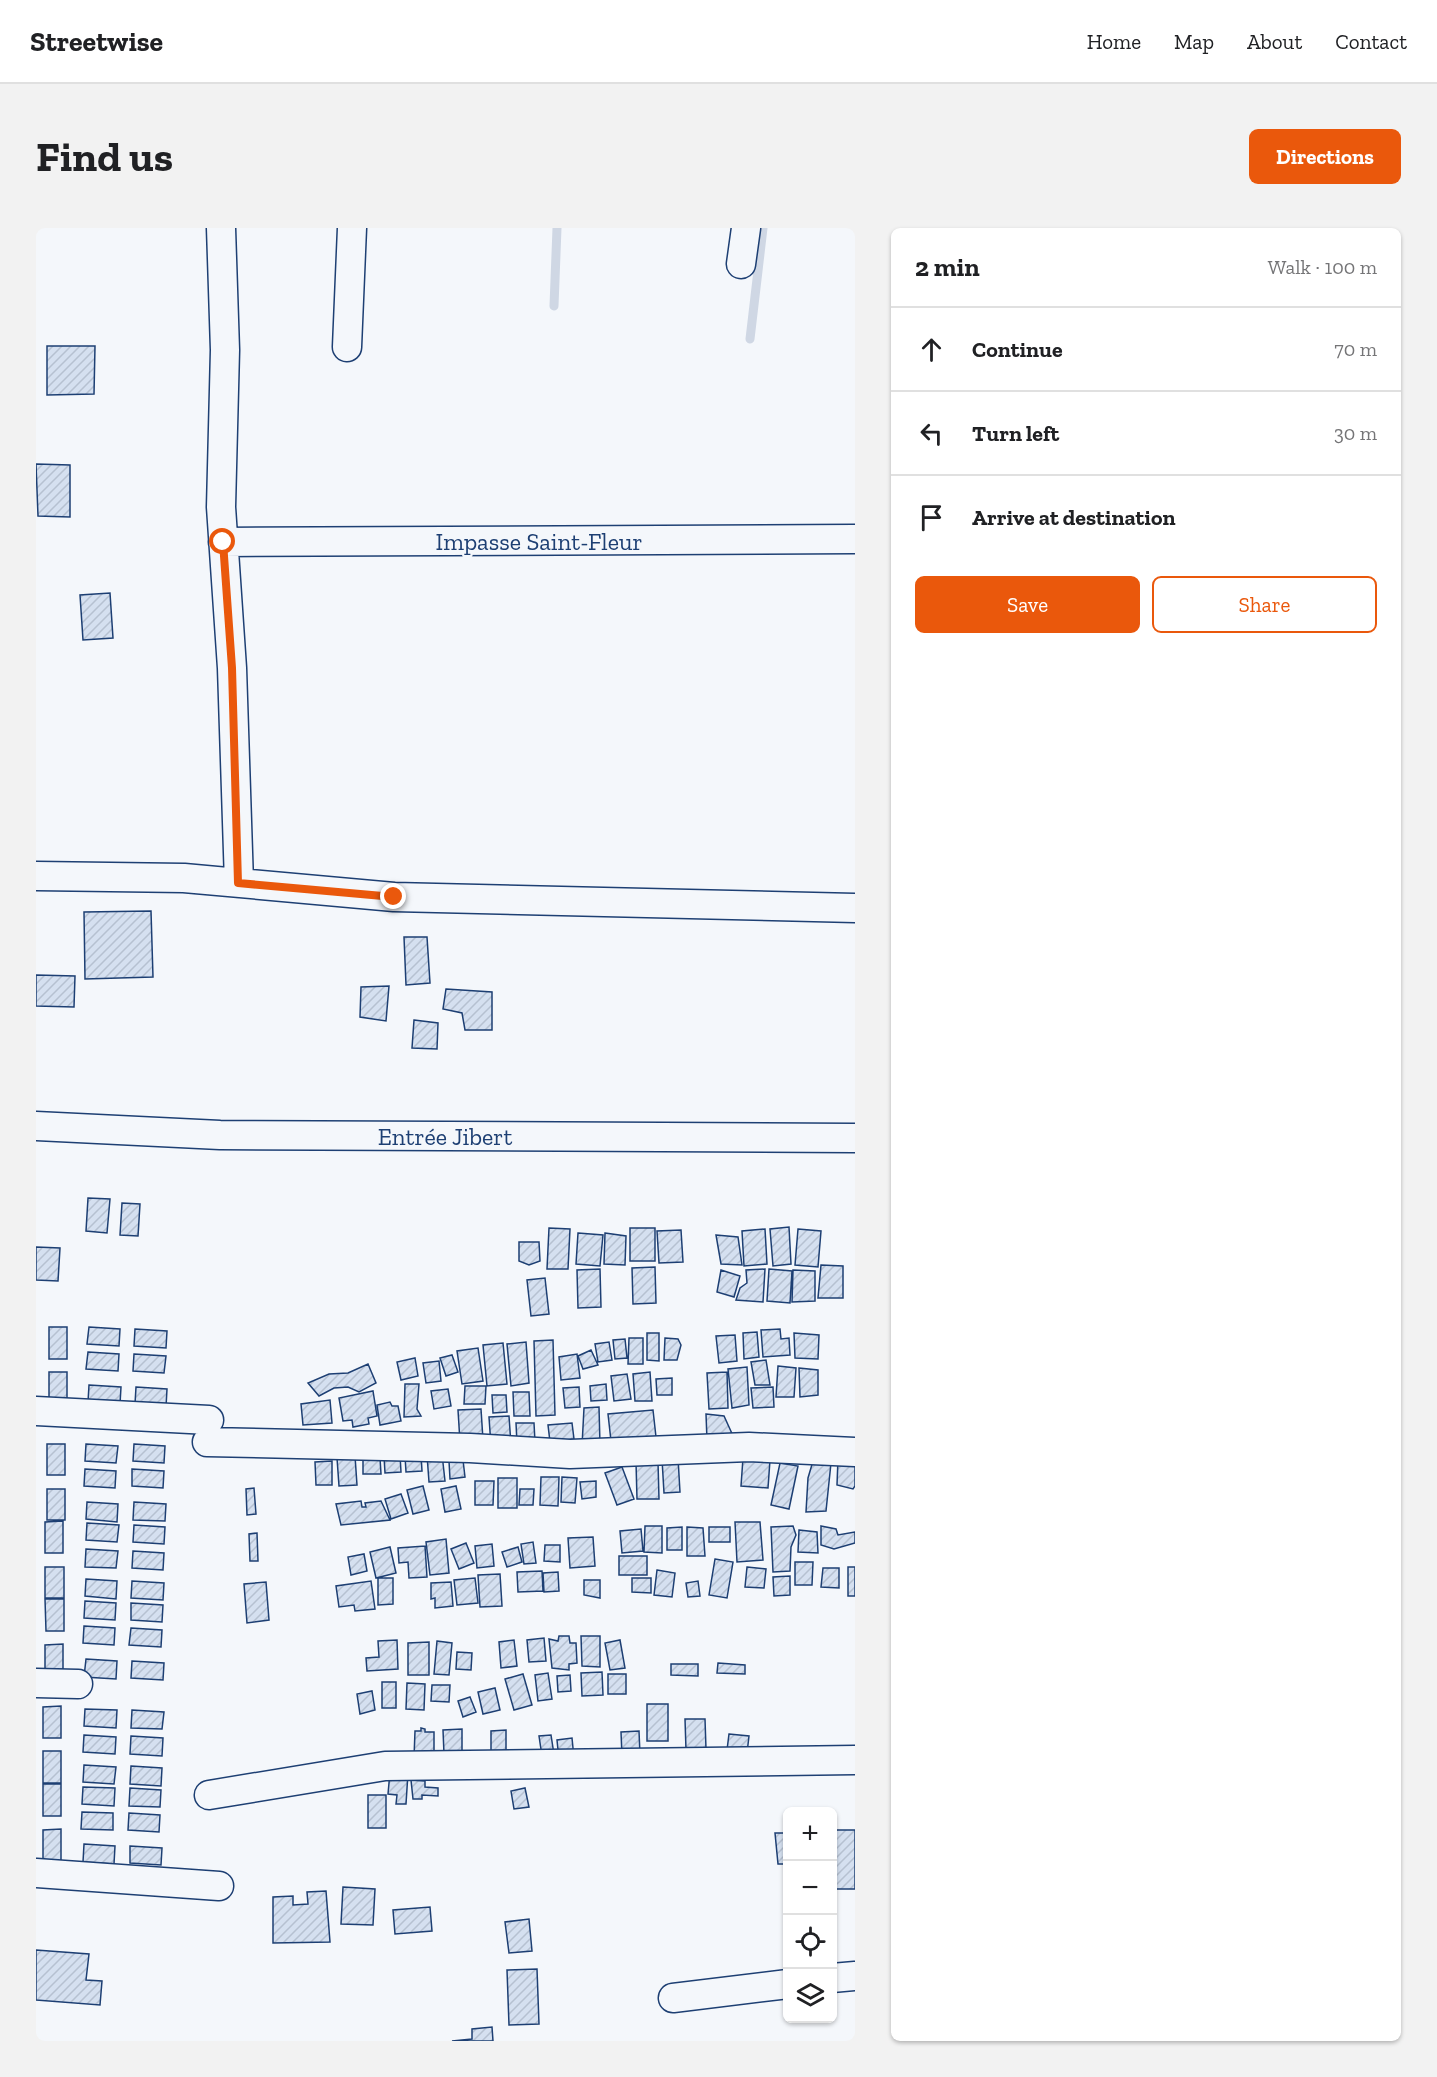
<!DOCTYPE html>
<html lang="en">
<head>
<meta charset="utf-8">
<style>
  body { margin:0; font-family:"Zilla Slab",serif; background:#f2f2f2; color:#202124 }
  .controls { position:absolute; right:18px; bottom:18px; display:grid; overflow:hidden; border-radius:9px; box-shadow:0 2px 4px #0004 }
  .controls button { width:54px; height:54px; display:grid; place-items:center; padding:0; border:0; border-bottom:2px solid #e0e0e0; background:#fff; color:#202124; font:30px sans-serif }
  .stop { position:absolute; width:18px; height:18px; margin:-14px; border:4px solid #ea580c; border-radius:50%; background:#fff }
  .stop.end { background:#ea580c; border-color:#fff; box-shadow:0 2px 6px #0008 }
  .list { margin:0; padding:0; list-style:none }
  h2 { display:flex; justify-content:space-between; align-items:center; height:78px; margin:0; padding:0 24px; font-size:26px }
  h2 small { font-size:20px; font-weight:400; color:#757577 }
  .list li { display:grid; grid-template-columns:39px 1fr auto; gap:18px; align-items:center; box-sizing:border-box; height:84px; padding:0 24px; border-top:2px solid #e0e0e0 }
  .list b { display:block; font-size:22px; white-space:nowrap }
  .list em { font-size:20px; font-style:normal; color:#757577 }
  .actions { display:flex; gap:12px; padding:18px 24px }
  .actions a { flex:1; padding:14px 0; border:2px solid #ea580c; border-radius:9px; text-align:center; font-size:21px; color:#ea580c }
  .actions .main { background:#ea580c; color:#fff }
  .icon { flex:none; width:33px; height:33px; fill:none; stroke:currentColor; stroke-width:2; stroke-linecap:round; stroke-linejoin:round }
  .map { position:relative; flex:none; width:819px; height:1813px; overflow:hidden; border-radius:9px }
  header { display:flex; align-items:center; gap:36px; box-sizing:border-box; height:84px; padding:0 30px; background:#fff; border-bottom:2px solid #e0e0e0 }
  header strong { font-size:28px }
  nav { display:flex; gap:33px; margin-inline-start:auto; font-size:21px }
  .intro { display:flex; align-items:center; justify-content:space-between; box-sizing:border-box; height:144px; padding:0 36px }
  h1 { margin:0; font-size:42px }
  .button { padding:15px 27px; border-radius:9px; background:#ea580c; color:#fff; font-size:21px; font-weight:700 }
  main { display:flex; gap:36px; padding:0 36px }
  aside { flex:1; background:#fff; border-radius:9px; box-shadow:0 2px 4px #0004 }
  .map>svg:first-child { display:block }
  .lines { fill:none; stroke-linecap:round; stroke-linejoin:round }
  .stream { stroke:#cfd7e4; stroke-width:9 }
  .building { fill:url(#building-hatch); stroke:#1d3f73; stroke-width:1.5 }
  .minor-casing { stroke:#1d3f73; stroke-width:31 }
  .minor { stroke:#f4f7fb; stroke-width:28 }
  .route { stroke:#ea580c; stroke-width:8 }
  .labels { text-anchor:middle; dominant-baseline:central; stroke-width:4.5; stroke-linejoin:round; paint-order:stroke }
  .street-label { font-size:24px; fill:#1d3f73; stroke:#f4f7fb }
</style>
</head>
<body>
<header>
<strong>Streetwise</strong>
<nav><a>Home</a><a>Map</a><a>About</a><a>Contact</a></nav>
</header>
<div class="intro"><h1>Find us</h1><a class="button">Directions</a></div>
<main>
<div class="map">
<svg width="819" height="1813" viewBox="0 0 819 1813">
  <defs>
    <pattern id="building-hatch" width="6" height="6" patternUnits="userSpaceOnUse" patternTransform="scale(1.5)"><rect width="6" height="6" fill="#d5e0f0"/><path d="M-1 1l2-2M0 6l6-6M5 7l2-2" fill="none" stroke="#b6c1d1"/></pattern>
  </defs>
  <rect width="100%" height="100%" fill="#f4f7fb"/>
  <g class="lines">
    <path class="stream" d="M518,78L521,0
      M714,111L727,0"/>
  </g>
  <path class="building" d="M11,118H59L58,166L11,167Z
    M0,236L34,237V289L2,288Z
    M74,365L77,410L47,412L44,367Z
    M115,683L117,749L49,751L48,684Z
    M368,709H391L394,755L370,757Z
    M0,747L39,748L38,779L0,778Z
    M353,758L350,793L324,789L325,759Z
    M410,761L456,764V802H429L426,785L407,781Z
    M378,792L402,795L401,821L376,820Z
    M52,970L74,971L71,1005L50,1003Z
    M86,975L104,976L102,1008L84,1007Z
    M753,999L755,1036L737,1038L734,1001Z
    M513,1000L534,1001L532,1041H511Z
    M594,1000H619V1033H594Z
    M729,1001L731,1036L708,1038L706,1003Z
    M762,1001L785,1003L782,1039L759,1037Z
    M645,1002L647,1034L623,1035L621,1003Z
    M542,1005L567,1007L564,1038L540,1036Z
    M569,1005L590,1008L589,1037L568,1036Z
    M680,1007L702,1009L706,1037L685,1036Z
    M483,1014H503L504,1033L493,1037L483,1033Z
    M0,1019L24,1020L22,1053L0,1052Z
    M785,1037L807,1038V1070H782Z
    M619,1039L620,1075L597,1076L596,1040Z
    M564,1041L565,1079L542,1080L541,1042Z
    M729,1041L727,1074L700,1072L704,1060L711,1055L710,1042Z
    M733,1041L756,1043L754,1075L731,1073Z
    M685,1042L704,1048L698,1069L681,1064Z
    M757,1042L779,1043V1073L756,1074Z
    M509,1050L513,1086L495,1088L491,1052Z
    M13,1099H31V1131H13Z
    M53,1099L84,1101L83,1118L51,1116Z
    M99,1101L131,1103L130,1120L98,1118Z
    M744,1101L745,1111L753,1110L754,1127L727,1129L725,1102Z
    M721,1104L723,1129L708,1131L707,1105Z
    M611,1105H623V1133L611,1132Z
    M758,1105L783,1107L782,1131L759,1130Z
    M699,1107L701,1133L683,1135L680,1108Z
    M593,1110H607V1136H592Z
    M629,1110L642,1111L645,1117L641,1132H628Z
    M589,1111L591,1130L579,1131L577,1112Z
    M517,1112L519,1187L500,1188L498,1113Z
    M490,1114L493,1155L475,1158L471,1116Z
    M573,1114L576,1132L562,1134L559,1116Z
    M467,1115L471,1156L451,1158L447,1117Z
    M442,1120L447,1153L426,1156L421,1123Z
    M555,1122L562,1137L547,1141L542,1128Z
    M52,1124L83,1126L82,1143L50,1141Z
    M98,1126L130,1128L128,1145L97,1143Z
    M541,1126L544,1150L525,1152L523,1129Z
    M416,1127L422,1144L410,1148L404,1130Z
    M379,1130L382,1148L365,1152L361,1134Z
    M730,1132L734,1157H719L715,1134Z
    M403,1133L405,1153L390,1155L387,1135Z
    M332,1136L340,1155L323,1164L312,1159L298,1160L283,1168L272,1155L293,1146L312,1145Z
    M742,1138L760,1140L758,1169H740Z
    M711,1139L713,1177L696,1180L692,1141Z
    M763,1140L782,1142V1167L764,1169Z
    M13,1144H31V1175L13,1176Z
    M614,1144L616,1173H599L597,1146Z
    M691,1144L692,1180L673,1181L671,1145Z
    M591,1146L595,1171L578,1173L575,1148Z
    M636,1150V1167H621L620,1151Z
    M369,1156H383L381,1181L385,1188L368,1189Z
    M570,1156L571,1172L555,1173L554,1158Z
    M53,1157L85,1159L84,1176L52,1174Z
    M429,1158H450L449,1176H428Z
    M100,1159L131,1161L130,1179L99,1176Z
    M543,1159L544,1179L529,1180L527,1160Z
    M737,1159L738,1179L717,1180L715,1160Z
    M412,1161L415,1178L398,1181L395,1163Z
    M337,1163L341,1188L332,1190L333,1196L317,1199L316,1192L307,1193L303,1170Z
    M477,1164H493L494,1188H478Z
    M456,1167H470L471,1184L457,1185Z
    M294,1172L296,1195L267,1197L265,1176Z
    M354,1174L356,1178H362L365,1193L344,1197L341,1177Z
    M563,1179L564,1217L546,1218L548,1180Z
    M445,1181L447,1212L424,1214L422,1182Z
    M617,1182L620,1209L575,1213L572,1186Z
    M670,1186L688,1188L698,1210L671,1212Z
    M473,1188L475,1217L455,1218L453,1189Z
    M480,1195H498L499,1214L481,1215Z
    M536,1195L538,1211L514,1214L512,1197Z
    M11,1216H29V1247H11Z
    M50,1216L82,1218L80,1235L49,1233Z
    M98,1216L129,1218L128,1235L97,1233Z
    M406,1226L409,1253L393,1254L391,1227Z
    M364,1227L365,1244L349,1245L348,1228Z
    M385,1227L386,1243L370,1244L369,1228Z
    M319,1228L321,1257L303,1258L301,1230Z
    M327,1230H344L345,1246H327Z
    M642,1230L644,1264L628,1265L626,1231Z
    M707,1230L734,1232L732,1260L705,1258Z
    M802,1231L819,1232V1258L817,1261L801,1257Z
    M427,1232L429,1249L414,1251L413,1233Z
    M296,1233V1257H280L279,1234Z
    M777,1233L795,1235L790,1283L770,1284L772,1250Z
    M600,1234H622L623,1271H601Z
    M744,1235L762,1238L753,1281L735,1277Z
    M586,1239L598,1271L581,1277L569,1245Z
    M49,1241L80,1243L79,1260L48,1258Z
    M96,1241L128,1243L127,1260L96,1258Z
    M505,1249H523L522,1278L504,1277Z
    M526,1249L541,1250L539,1275L525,1274Z
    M462,1250H481V1280H462Z
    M439,1253H458L457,1277H439Z
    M560,1253V1269L546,1271L544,1254Z
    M387,1258L393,1282L377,1286L371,1262Z
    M420,1258L425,1281L409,1284L405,1261Z
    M218,1260L220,1286L211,1287L210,1261Z
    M11,1261H29V1292H11Z
    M484,1261H498L497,1277H483Z
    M365,1266L372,1285L355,1291L349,1271Z
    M325,1273L326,1279H330L329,1275L345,1273L354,1292L305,1297L300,1276Z
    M51,1274L82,1276L81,1294L50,1291Z
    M98,1274L130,1276L129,1293L97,1292Z
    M27,1293V1325H9V1294Z
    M699,1294H724L727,1332L701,1334Z
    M51,1295L83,1297L81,1314L50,1312Z
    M98,1297L129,1299L128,1316L97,1314Z
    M609,1298H626V1325L608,1324Z
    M757,1298L760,1307L755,1319L754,1343L737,1344L735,1299Z
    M785,1298L800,1301L802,1307L819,1304V1315L798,1321L785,1317Z
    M646,1299V1322H631V1300Z
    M651,1299L667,1300L669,1328H651Z
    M673,1299H694V1314H673Z
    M605,1301L607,1323L586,1325L584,1303Z
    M763,1302L781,1304L782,1325L762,1324Z
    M221,1305L222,1333H214L213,1306Z
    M557,1309L559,1338L534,1340L532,1310Z
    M410,1311L413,1345L394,1347L390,1314Z
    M497,1314L500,1335L488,1336L485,1316Z
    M430,1315L438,1335L423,1341L415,1321Z
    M456,1316L458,1338L441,1340L439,1318Z
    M509,1317H524V1334L508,1333Z
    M389,1318L391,1349L373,1350L372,1334L363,1335L362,1320Z
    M354,1319L360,1345L340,1350L334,1324Z
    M482,1319L486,1334L471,1339L466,1324Z
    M50,1321L82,1323L80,1340L49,1339Z
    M97,1323L128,1325L127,1342L96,1340Z
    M328,1326L331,1343L315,1347L312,1329Z
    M583,1328H611V1347H583Z
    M679,1331L697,1334L691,1370L673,1367Z
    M759,1334H777L776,1357H759Z
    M9,1339H28V1370H9Z
    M711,1339L730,1341L728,1360L709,1359Z
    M812,1339H819V1368H812Z
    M787,1340H803V1360L785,1359Z
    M621,1342L639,1345L636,1369L618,1367Z
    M506,1343L507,1363L482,1364L481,1344Z
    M522,1344L523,1363L508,1364L507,1345Z
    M464,1346L466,1378L444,1379L442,1347Z
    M754,1348V1367L738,1368L737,1349Z
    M342,1350H357V1376L342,1377Z
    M439,1350L442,1375L421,1377L418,1352Z
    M596,1350H615V1365L596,1364Z
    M50,1351L81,1353L80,1371L49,1368Z
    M548,1352H564V1370L548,1367Z
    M96,1353L128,1355L127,1372L95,1370Z
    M335,1353L339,1381L319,1383L318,1377L303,1379L300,1358Z
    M662,1353L664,1368L652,1369L650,1355Z
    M230,1354L233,1392L211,1395L208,1356Z
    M415,1354L417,1378L399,1380V1370L395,1371V1355Z
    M9,1371H28V1403H10Z
    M49,1373L80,1375L79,1392L48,1390Z
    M95,1375L127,1377L126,1394L95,1392Z
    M48,1398L79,1400L78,1417L47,1415Z
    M95,1400L126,1402L125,1419L93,1417Z
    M523,1408H533L534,1415H540L541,1435L533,1436V1442L516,1440L513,1411L522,1413Z
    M545,1408H564V1439L546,1438Z
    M508,1410L510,1433L493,1434L491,1412Z
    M361,1412L362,1441L331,1443L330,1430L343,1429L342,1413Z
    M478,1412L481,1438L465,1440L463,1414Z
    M584,1412L589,1440L574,1442L569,1415Z
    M401,1413L416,1415L413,1447L398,1446Z
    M393,1414V1447H372V1415Z
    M27,1416V1448H9V1417Z
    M421,1424L436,1425L435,1442L420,1441Z
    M50,1431L81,1433L80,1451L48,1449Z
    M96,1433L128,1435L127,1452L95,1450Z
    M682,1435L709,1437V1446L681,1445Z
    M635,1436H662V1448L635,1447Z
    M566,1444L567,1467L546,1468L545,1445Z
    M512,1445L516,1471L502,1473L499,1447Z
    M487,1446L496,1477L478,1482L469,1451Z
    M572,1446H590V1466H572Z
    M534,1447L535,1463L522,1464L521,1448Z
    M346,1454H360V1480H346Z
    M371,1455L389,1456L388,1482L370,1481Z
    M396,1457H414L413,1474L395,1473Z
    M459,1460L464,1482L447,1486L442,1464Z
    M336,1463L339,1482L324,1486L321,1466Z
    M434,1469L440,1484L427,1489L422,1473Z
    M611,1476H632V1513H611Z
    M25,1478V1510H7V1479Z
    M49,1481L81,1482L80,1500L48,1498Z
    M96,1482L128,1484L126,1501L95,1500Z
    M649,1491H669L670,1521L650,1522Z
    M385,1500L389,1501V1504H398V1530H378L379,1503H385Z
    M426,1501V1525L408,1526L407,1502Z
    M470,1502V1525H455V1503Z
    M603,1503L604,1527L586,1528L585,1504Z
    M693,1506L713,1508L711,1525L691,1522Z
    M48,1507L80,1509L79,1526L47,1524Z
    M515,1507L519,1533L507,1535L503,1508Z
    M95,1508L127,1510L126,1528L94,1526Z
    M536,1510L538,1530L523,1532L521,1512Z
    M7,1523H25V1555H7Z
    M48,1537L80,1539L78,1556L47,1554Z
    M95,1538L126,1540L125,1558L94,1556Z
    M354,1544L372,1545L370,1576H360L361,1567L352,1566Z
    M375,1552L389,1553V1559L402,1560V1568L386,1567V1571H377Z
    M7,1556H25V1588H7Z
    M47,1559L79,1560L78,1578L46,1576Z
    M94,1560L125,1562L124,1579L93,1578Z
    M489,1560L493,1579L478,1581L475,1563Z
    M332,1567H350V1600H332Z
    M46,1584L77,1585V1602L45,1601Z
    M93,1585L124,1587L123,1604L92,1602Z
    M25,1601V1633H7V1602Z
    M798,1602H819V1661H799Z
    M739,1605H752V1636H742Z
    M48,1616L79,1618L78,1636L47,1634Z
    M94,1618L126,1620L125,1637L94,1635Z
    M307,1659L339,1661L337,1697L305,1696Z
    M290,1663L294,1714L237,1715V1669L257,1668V1677L272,1676L271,1664Z
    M394,1679L396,1703L359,1706L357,1682Z
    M493,1691L496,1723L473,1725L469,1694Z
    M0,1722L53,1726L50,1752L66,1753L64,1777L0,1772Z
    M501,1741L503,1796L473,1797L471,1742Z
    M456,1799L457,1813H416L436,1811V1801Z"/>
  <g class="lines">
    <defs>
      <path id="minor" d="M185,0L189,122L185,279L196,440L203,655
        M705,36L710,0
        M311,119L316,0
        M187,314L819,311
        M0,648L148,650L358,669L819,680
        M0,898L184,907L819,910
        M0,1183L173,1192
        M171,1214L434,1220L534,1226L713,1219L819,1224
        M0,1455L42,1456
        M173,1567L349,1538L819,1532
        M0,1645L183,1658
        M796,1750L819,1748
        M637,1770L752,1756"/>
    </defs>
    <use href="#minor" class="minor-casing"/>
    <use href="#minor" class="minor"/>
  </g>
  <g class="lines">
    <path class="route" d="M187,314L196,440L202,655L358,669"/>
  </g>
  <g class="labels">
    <g class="street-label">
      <text x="503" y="313">Impasse Saint-Fleur</text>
      <text x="409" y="908">Entrée Jibert</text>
    </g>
  </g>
</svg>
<div class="controls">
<button>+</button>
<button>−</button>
<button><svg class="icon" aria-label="locate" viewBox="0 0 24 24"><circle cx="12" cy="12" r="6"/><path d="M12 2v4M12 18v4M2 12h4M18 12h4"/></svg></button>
<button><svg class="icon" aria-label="layers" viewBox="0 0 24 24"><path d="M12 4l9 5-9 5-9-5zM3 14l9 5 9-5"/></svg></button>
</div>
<div class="stop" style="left:187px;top:314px"></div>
<div class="stop end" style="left:358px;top:669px"></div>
</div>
<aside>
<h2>2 min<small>Walk · 100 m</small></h2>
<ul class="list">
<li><svg class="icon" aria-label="ahead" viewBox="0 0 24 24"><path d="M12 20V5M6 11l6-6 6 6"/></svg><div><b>Continue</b></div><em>70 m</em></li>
<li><svg class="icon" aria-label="left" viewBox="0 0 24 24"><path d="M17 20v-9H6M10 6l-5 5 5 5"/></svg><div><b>Turn left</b></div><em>30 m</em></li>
<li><svg class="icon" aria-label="arrive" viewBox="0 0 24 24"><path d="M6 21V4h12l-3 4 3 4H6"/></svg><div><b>Arrive at destination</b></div></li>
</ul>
<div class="actions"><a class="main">Save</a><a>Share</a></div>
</aside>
</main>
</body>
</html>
